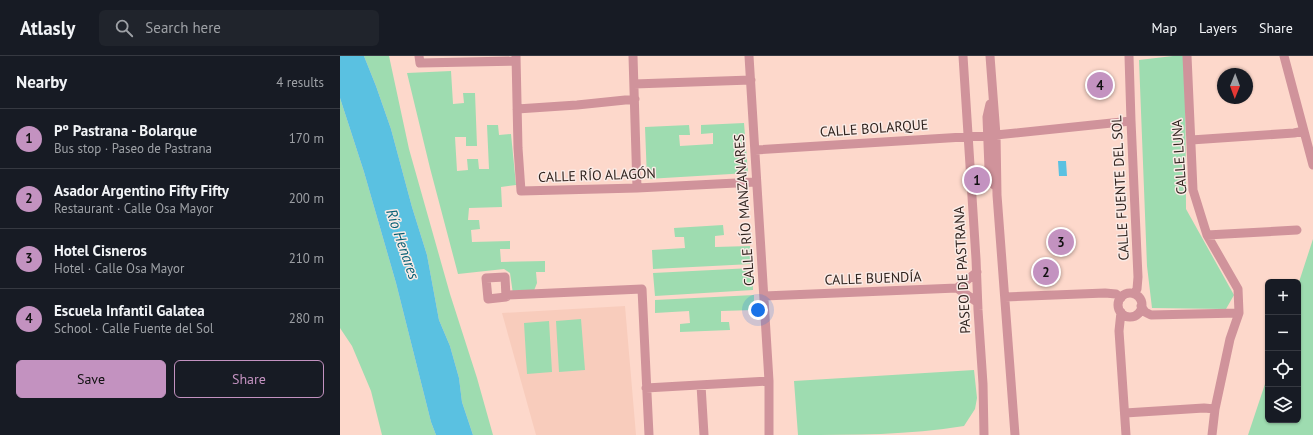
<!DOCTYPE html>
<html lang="en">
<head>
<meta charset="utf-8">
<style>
  body { margin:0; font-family:"PT Sans",sans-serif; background:#20242c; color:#f1f3f6 }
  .controls { position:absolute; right:12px; bottom:12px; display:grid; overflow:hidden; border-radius:6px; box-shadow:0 1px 3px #0004 }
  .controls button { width:36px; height:36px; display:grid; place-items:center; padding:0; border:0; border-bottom:1px solid #363941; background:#171b24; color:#f1f3f6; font:20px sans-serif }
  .compass { position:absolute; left:877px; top:12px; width:36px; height:36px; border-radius:50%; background:#171b24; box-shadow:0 1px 3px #0004; rotate:181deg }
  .you { position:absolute; left:418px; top:254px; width:14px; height:14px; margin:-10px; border:3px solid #fff; border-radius:50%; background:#1a73e8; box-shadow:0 0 0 6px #1a73e833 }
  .badge { display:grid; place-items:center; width:26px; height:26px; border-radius:50%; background:#c392c0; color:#111; font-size:13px; font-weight:700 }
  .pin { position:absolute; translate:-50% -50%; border:2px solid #fff; box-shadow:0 1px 4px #0006 }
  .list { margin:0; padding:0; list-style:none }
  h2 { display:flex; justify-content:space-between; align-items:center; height:52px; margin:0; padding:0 16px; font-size:17px }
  h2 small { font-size:13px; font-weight:400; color:#9ea1a6 }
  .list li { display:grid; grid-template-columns:26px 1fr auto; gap:12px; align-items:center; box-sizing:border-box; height:60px; padding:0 16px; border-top:1px solid #363941 }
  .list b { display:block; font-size:15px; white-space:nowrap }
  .list p { margin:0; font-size:13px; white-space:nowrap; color:#9ea1a6 }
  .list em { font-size:13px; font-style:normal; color:#9ea1a6 }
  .actions { display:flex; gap:8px; padding:12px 16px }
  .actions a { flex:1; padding:9px 0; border:1px solid #c392c0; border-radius:6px; text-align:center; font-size:14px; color:#c392c0 }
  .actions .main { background:#c392c0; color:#111 }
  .icon { flex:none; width:22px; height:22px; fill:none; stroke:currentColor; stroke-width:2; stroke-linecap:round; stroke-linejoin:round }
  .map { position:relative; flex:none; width:973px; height:379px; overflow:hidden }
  header { display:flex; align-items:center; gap:24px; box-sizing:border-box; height:56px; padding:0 20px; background:#171b24; border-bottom:1px solid #363941 }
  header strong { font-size:19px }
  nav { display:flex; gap:22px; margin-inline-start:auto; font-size:14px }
  .search { width:280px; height:36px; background:#20242c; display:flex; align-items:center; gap:10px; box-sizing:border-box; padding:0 14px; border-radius:6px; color:#9ea1a6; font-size:15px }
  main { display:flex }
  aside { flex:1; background:#171b24 }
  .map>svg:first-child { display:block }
  .built { fill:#f8ccbc }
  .green { fill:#9edcb0 }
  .water { fill:#5ac1e1 }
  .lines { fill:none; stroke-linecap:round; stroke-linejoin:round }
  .minor { stroke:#d0939b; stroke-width:9 }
  .labels { text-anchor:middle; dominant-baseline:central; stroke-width:3; stroke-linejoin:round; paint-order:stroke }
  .street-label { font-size:14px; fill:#30231e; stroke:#faebe6 }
  .water-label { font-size:15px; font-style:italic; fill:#076075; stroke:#faebe6 }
</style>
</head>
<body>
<header>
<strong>Atlasly</strong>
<div class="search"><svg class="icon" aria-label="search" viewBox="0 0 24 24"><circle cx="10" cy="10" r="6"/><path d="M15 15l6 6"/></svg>Search here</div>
<nav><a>Map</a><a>Layers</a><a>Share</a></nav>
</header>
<main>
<aside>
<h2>Nearby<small>4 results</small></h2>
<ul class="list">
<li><span class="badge">1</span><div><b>Pº Pastrana - Bolarque</b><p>Bus stop · Paseo de Pastrana</p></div><em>170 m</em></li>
<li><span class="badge">2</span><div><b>Asador Argentino Fifty Fifty</b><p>Restaurant · Calle Osa Mayor</p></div><em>200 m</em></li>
<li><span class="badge">3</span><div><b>Hotel Cisneros</b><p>Hotel · Calle Osa Mayor</p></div><em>210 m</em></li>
<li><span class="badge">4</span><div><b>Escuela Infantil Galatea</b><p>School · Calle Fuente del Sol</p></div><em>280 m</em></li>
</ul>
<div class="actions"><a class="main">Save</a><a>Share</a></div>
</aside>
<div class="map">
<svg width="973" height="379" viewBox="0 0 973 379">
  <rect width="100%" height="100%" fill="#fdd8cb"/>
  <path class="built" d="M285,250L296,379H196L162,257Z"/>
  <path class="green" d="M24,0H49L69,93L110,238L137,322L153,379H133L122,346L119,322L110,290L99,264L87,199L72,151L51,73L36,30Z
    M833,0H845L846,153L894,239L886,253L812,252L807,210L799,4Z
    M111,15L113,48L124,47L123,37H135L137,90H126V81H115L117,115L128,114L127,103H138L139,113H149L147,69H158L159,79L171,78L176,129L161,131L162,151L129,152L128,164H139L140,173L131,174L132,186L170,185V193H160L161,206L205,205V216H196L197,227L193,237L173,238L170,217L164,213L118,218L90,112L67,17Z
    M0,42L24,116L56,227L91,366L96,379H42L31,335L12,290L0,272Z
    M404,67L408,117L307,123L305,71L349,69L350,79H339L340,90L373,88V77L361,78V69Z
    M383,169L384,179L375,180V191L410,190L412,208L313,213L312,194L345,192L344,181H335L334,172Z
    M973,183V379H908L928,319V364H958V229Z
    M412,212L413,234L315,240L313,217Z
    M414,239V254L381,255V266H389L390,274L340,276V268L350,267L349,255L315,257V244Z
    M241,263L245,314L219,316L216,265Z
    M209,265L212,316L187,318L184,267Z
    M634,314L637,342L635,353L624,370C569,379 513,379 458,379L454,325Z"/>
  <path class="water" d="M0,0H24L36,30L51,73L72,151L87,199L99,264L110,290L119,322L122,346L133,379H96L91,366L56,227L24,116L0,42Z
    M718,105H726L727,120H719Z"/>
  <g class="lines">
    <path class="minor" d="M79,0L80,7L176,5
      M176,0L178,92L181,135L297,132L416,126
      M293,0L297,132
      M409,0L429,325V379
      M623,0L636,203L638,254L643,328L644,379
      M650,0L656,79L657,139L675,379
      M789,0L791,65L798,221L797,233L794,238
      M847,0L853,134L867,179L898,233L899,257L890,283L875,353L872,379
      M944,0L973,109
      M294,28L411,24
      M650,48L647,61L649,113L654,129
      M177,53L237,49L295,43
      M851,84L954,77L964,75
      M415,94L656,79L791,65
      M867,179L957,174
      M165,221L166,241L148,243L146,222Z
      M617,232L637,246
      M778 249a12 12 0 1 1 24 0a12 12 0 1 1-24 0Z
      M166,239L302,233L309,379
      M424,240L617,232L637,216
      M665,241L765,237L776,238L781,242
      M801,250L805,256L811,259L899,257
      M781,256L779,275L786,379
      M361,329L364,379
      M306,332L429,325
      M785,357L864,352L875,353"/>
  </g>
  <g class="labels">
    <g class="street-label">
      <text transform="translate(534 72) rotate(-4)">CALLE BOLARQUE</text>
      <text transform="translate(839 101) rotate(-94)">CALLE LUNA</text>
      <text transform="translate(257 119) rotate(-2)">CALLE RÍO ALAGÓN</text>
      <text transform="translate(780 132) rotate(-93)">CALLE FUENTE DEL SOL</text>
      <text transform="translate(404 154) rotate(-94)">CALLE RÍO MANZANARES</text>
      <text transform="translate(622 214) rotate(-93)">PASEO DE PASTRANA</text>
      <text transform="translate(533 222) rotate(-2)">CALLE BUENDÍA</text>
    </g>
    <g class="water-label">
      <text transform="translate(63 188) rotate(71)">Río Henares</text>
    </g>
  </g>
</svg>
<div class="controls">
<button>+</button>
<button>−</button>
<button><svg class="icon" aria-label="locate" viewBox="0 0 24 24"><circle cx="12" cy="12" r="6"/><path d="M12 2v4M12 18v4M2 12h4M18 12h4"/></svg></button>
<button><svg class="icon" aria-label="layers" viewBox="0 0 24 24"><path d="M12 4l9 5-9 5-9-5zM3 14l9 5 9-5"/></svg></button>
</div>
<svg class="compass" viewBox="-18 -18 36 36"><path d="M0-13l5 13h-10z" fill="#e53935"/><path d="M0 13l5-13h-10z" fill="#9ea1a6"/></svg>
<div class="you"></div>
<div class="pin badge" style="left:637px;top:124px">1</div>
<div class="pin badge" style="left:706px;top:216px">2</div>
<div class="pin badge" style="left:721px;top:186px">3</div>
<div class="pin badge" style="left:760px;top:29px">4</div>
</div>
</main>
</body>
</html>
